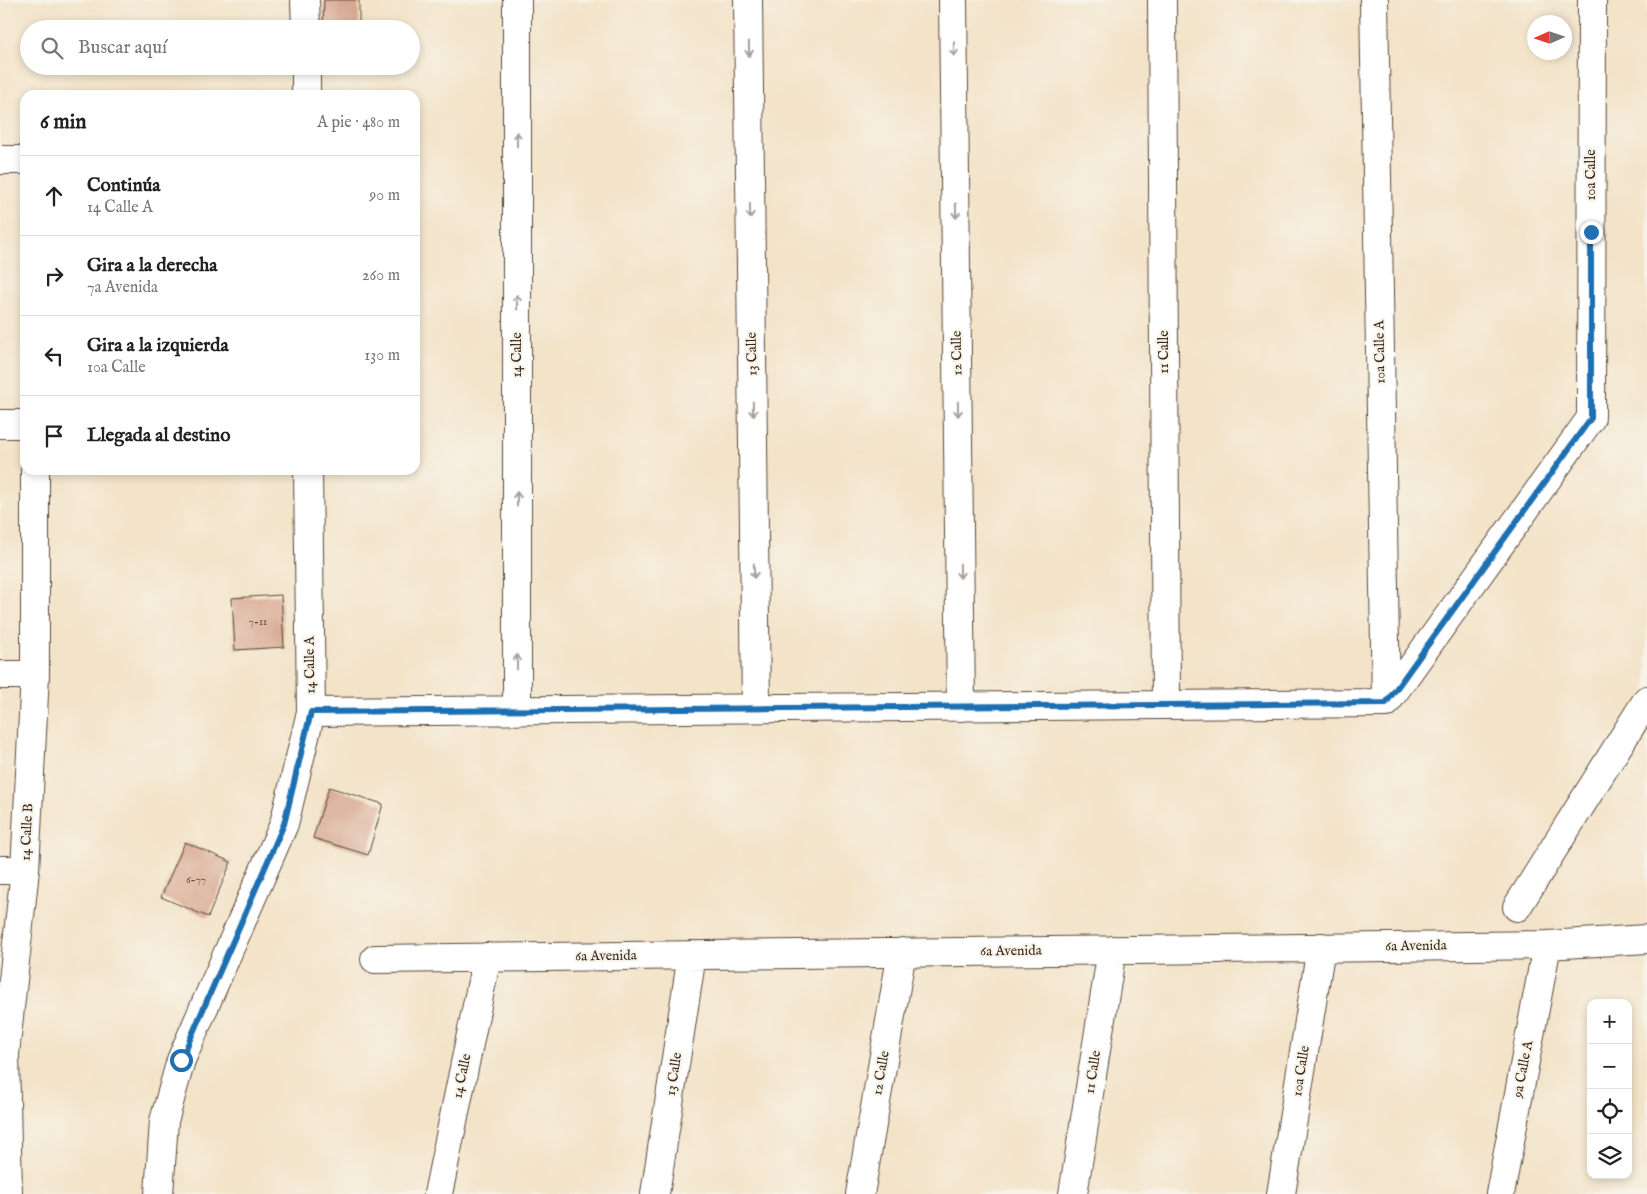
<!DOCTYPE html>
<html lang="es">
<head>
<meta charset="utf-8">
<style>
  body { margin:0; font-family:"IM FELL English",serif; background:#f2f2f2; color:#222 }
  .controls { position:absolute; right:15px; bottom:15px; display:grid; overflow:hidden; border-radius:10px; box-shadow:0 2px 8px #0003 }
  .controls button { width:45px; height:45px; display:grid; place-items:center; padding:0; border:0; border-bottom:1px solid #e0e0e0; background:#fff; color:#222; font:25px sans-serif }
  .compass { position:absolute; left:1527px; top:15px; width:45px; height:45px; border-radius:50%; background:#fff; box-shadow:0 2px 8px #0003; rotate:267deg }
  .stop { position:absolute; width:15px; height:15px; margin:-11px; border:4px solid #1f6fb2; border-radius:50%; background:#fff }
  .stop.end { background:#1f6fb2; border-color:#fff; box-shadow:0 1px 5px #0008 }
  .list { margin:0; padding:0; list-style:none }
  h2 { display:flex; justify-content:space-between; align-items:center; height:65px; margin:0; padding:0 20px; font-size:21px }
  h2 small { font-size:16px; font-weight:400; color:#767676 }
  .list li { display:grid; grid-template-columns:32px 1fr auto; gap:15px; align-items:center; box-sizing:border-box; height:80px; padding:0 20px; border-top:1px solid #e0e0e0 }
  .list b { display:block; font-size:19px; white-space:nowrap }
  .list p { margin:0; font-size:16px; white-space:nowrap; color:#767676 }
  .list em { font-size:16px; font-style:normal; color:#767676 }
  .icon { flex:none; width:28px; height:28px; fill:none; stroke:currentColor; stroke-width:2; stroke-linecap:round; stroke-linejoin:round }
  .map { position:relative; flex:none; width:1647px; height:1194px; overflow:hidden }
  .search { position:absolute; background:#fff; box-shadow:0 2px 8px #0003; left:20px; top:20px; width:400px; height:55px; display:flex; align-items:center; gap:12px; box-sizing:border-box; padding:0 18px; border-radius:28px; color:#767676; font-size:19px }
  .panel { position:absolute; background:#fff; box-shadow:0 2px 8px #0003; left:20px; top:90px; width:400px; height:385px; border-radius:15px }
  .map>svg:first-child { display:block }
  .building { fill:#d8a992 }
  .lines { fill:none; stroke-linecap:round; stroke-linejoin:round }
  .minor-casing { stroke:#574638; stroke-width:30 }
  .minor { stroke:#fff; stroke-width:28 }
  .oneway { stroke:#a79f9a }
  .route { stroke:#1f6fb2; stroke-width:6 }
  .labels { text-anchor:middle; dominant-baseline:central; stroke-width:4; stroke-linejoin:round; paint-order:stroke }
  .number-label { font-size:11px; fill:#624a3b }
  .street-label { font-size:14px; fill:#3b2a1e; stroke:#f7f3e8 }
</style>
</head>
<body>
<div class="map">
<svg width="1647" height="1194" viewBox="0 0 1647 1194">
  <rect width="100%" height="100%" fill="#f7f3e8"/>
  <filter id="ink" filterUnits="userSpaceOnUse"><feTurbulence type="fractalNoise" baseFrequency=".02" numOctaves="2"/><feDisplacementMap in="SourceGraphic" scale="10" xChannelSelector="R" yChannelSelector="G"/><feConvolveMatrix kernelMatrix="1 2 1 2 8 2 1 2 1" color-interpolation-filters="sRGB"/></filter>
  <filter id="wash" filterUnits="userSpaceOnUse"><feTurbulence type="fractalNoise" baseFrequency=".0096" numOctaves="4" result="noise"/><feDisplacementMap in="SourceGraphic" scale="20" xChannelSelector="R" yChannelSelector="G"/><feGaussianBlur stdDeviation="1.12" result="paint"/><feColorMatrix in="noise" values="0 0 0 0 0 0 0 0 0 0 0 0 0 0 0 0 0 1.4 0 .05"/><feComposite in="paint" operator="in"/></filter>
  <g filter="url(#wash)">
    <rect width="100%" height="100%" fill="#f3e3c8"/>
    <g id="blocks">
      <path class="building" d="M324,0H359V29H323Z
        M281,595L284,647L235,650L232,598Z
        M329,787L383,804L368,855L313,838Z
        M185,842L231,862L208,917L161,897Z"/>
    </g>
  </g>
  <g filter="url(#ink)">
    <use href="#blocks" fill-opacity="0" stroke="#574638" stroke-width="1"/>
    <g class="lines">
      <defs>
        <path id="minor" d="M305,0L306,29
          M748,0L756,708
          M953,0L961,707
          M1162,0L1166,705
          M1374,0L1386,703
          M306,66V95
          M0,160H25
          M0,424H25
          M0,675H35
          M1386,703L1591,418L1592,0
          M517,711V0
          M311,712L1386,703
          M0,870H25
          M1517,907L1647,700
          M375,959L1547,945L1647,939
          M8,1194L5,1054L25,870L35,675V470
          M159,1194L164,1121L181,1060L284,824L311,712L308,470
          M438,1194L487,957
          M655,1194L692,955
          M860,1194L902,952
          M1073,1194L1112,950
          M1281,1194L1321,947
          M1500,1194L1547,945"/>
      </defs>
      <use href="#minor" class="minor-casing"/>
      <use href="#minor" class="minor"/>
    </g>
    <defs><path id="oneway-shaft" d="M-6 0H5M1.5-3L5.5 0L1.5 3" fill="none" stroke-width="1.6" stroke-linecap="round" stroke-linejoin="round" transform="scale(1.25)"/></defs>
    <g class="oneway">
      <use href="#oneway-shaft" transform="translate(749 49) rotate(89)"/>
      <use href="#oneway-shaft" transform="translate(954 49) rotate(89)"/>
      <use href="#oneway-shaft" transform="translate(517 139) rotate(-90)"/>
      <use href="#oneway-shaft" transform="translate(750 211) rotate(89)"/>
      <use href="#oneway-shaft" transform="translate(956 211) rotate(89)"/>
      <use href="#oneway-shaft" transform="translate(517 302) rotate(-90)"/>
      <use href="#oneway-shaft" transform="translate(753 409) rotate(89)"/>
      <use href="#oneway-shaft" transform="translate(958 409) rotate(89)"/>
      <use href="#oneway-shaft" transform="translate(517 499) rotate(-90)"/>
      <use href="#oneway-shaft" transform="translate(754 571) rotate(89)"/>
      <use href="#oneway-shaft" transform="translate(960 571) rotate(89)"/>
      <use href="#oneway-shaft" transform="translate(517 662) rotate(-90)"/>
    </g>
  </g>
  <g class="lines" filter="url(#ink)">
    <path class="route" d="M181,1060L284,824L311,712L1386,703L1591,418V232"/>
  </g>
  <g class="labels">
    <g class="number-label">
      <text x="258" y="622">7-11</text>
      <text x="196" y="880">6-77</text>
    </g>
    <g class="street-label">
      <text transform="translate(1591 175) rotate(-90)">10a Calle</text>
      <text transform="translate(1164 352) rotate(-90)">11 Calle</text>
      <text transform="translate(1380 352) rotate(-91)">10a Calle A</text>
      <text transform="translate(957 353) rotate(-91)">12 Calle</text>
      <text transform="translate(752 354) rotate(-91)">13 Calle</text>
      <text transform="translate(517 355) rotate(-90)">14 Calle</text>
      <text transform="translate(310 665) rotate(-91)">14 Calle A</text>
      <text transform="translate(27 832) rotate(-87)">14 Calle B</text>
      <text transform="translate(1416 946) rotate(-1)">6a Avenida</text>
      <text transform="translate(1011 951) rotate(-1)">6a Avenida</text>
      <text transform="translate(606 956) rotate(-1)">6a Avenida</text>
      <text transform="translate(1523 1069) rotate(-79)">9a Calle A</text>
      <text transform="translate(1301 1071) rotate(-81)">10a Calle</text>
      <text transform="translate(1093 1072) rotate(-81)">11 Calle</text>
      <text transform="translate(881 1073) rotate(-80)">12 Calle</text>
      <text transform="translate(674 1074) rotate(-81)">13 Calle</text>
      <text transform="translate(462 1076) rotate(-78)">14 Calle</text>
    </g>
  </g>
</svg>
<div class="controls">
<button>+</button>
<button>−</button>
<button><svg class="icon" aria-label="locate" viewBox="0 0 24 24"><circle cx="12" cy="12" r="6"/><path d="M12 2v4M12 18v4M2 12h4M18 12h4"/></svg></button>
<button><svg class="icon" aria-label="layers" viewBox="0 0 24 24"><path d="M12 4l9 5-9 5-9-5zM3 14l9 5 9-5"/></svg></button>
</div>
<svg class="compass" viewBox="-18 -18 36 36"><path d="M0-13l5 13h-10z" fill="#e53935"/><path d="M0 13l5-13h-10z" fill="#767676"/></svg>
<div class="stop" style="left:181px;top:1060px"></div>
<div class="stop end" style="left:1591px;top:232px"></div>
<div class="search"><svg class="icon" aria-label="search" viewBox="0 0 24 24"><circle cx="10" cy="10" r="6"/><path d="M15 15l6 6"/></svg>Buscar aquí</div>
<section class="panel">
<h2>6 min<small>A pie · 480 m</small></h2>
<ul class="list">
<li><svg class="icon" aria-label="ahead" viewBox="0 0 24 24"><path d="M12 20V5M6 11l6-6 6 6"/></svg><div><b>Continúa</b><p>14 Calle A</p></div><em>90 m</em></li>
<li><svg class="icon" aria-label="right" viewBox="0 0 24 24"><path d="M7 20v-9h11M14 6l5 5-5 5"/></svg><div><b>Gira a la derecha</b><p>7a Avenida</p></div><em>260 m</em></li>
<li><svg class="icon" aria-label="left" viewBox="0 0 24 24"><path d="M17 20v-9H6M10 6l-5 5 5 5"/></svg><div><b>Gira a la izquierda</b><p>10a Calle</p></div><em>130 m</em></li>
<li><svg class="icon" aria-label="arrive" viewBox="0 0 24 24"><path d="M6 21V4h12l-3 4 3 4H6"/></svg><div><b>Llegada al destino</b></div></li>
</ul>
</section>
</div>
</body>
</html>
